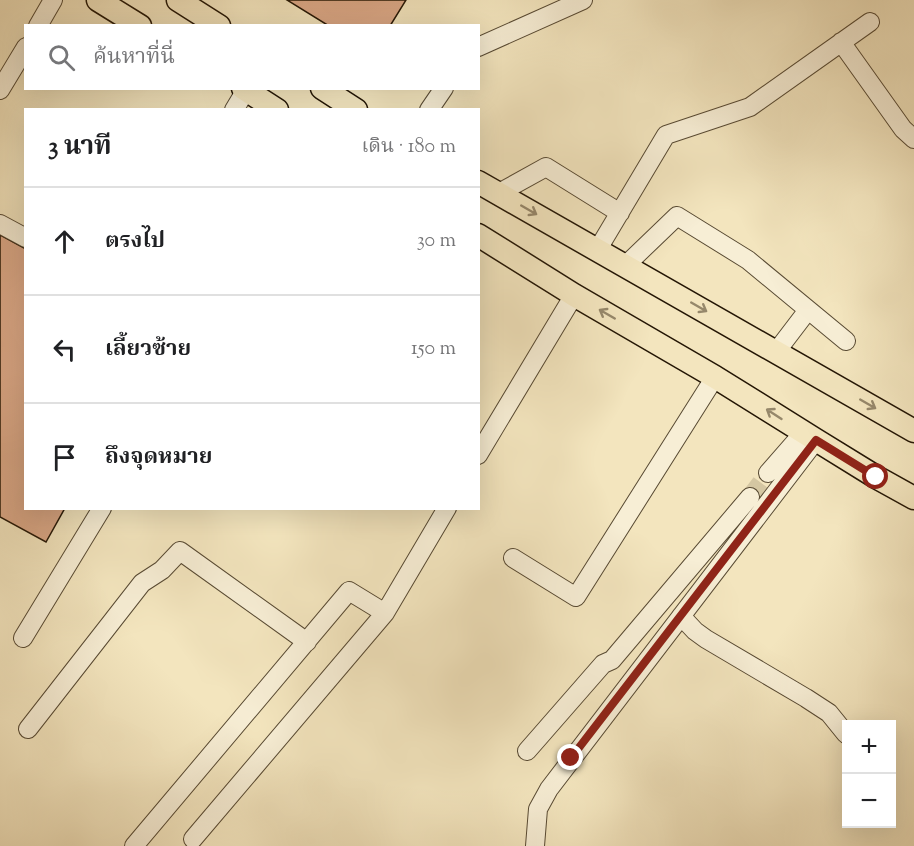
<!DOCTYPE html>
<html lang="th">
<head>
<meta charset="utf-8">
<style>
  body { margin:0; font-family:"Sorts Mill Goudy","Noto Serif Thai",serif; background:#f6f6f6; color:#202124 }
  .controls { position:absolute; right:18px; bottom:18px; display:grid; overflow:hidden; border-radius:0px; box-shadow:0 6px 24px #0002 }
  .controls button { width:54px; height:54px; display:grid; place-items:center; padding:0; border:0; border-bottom:2px solid #e0e0e0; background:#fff; color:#202124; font:30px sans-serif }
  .stop { position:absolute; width:18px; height:18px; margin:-14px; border:4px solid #8f2418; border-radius:50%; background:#fff }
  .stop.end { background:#8f2418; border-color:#fff; box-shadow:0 2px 6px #0008 }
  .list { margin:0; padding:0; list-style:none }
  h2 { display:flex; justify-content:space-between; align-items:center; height:78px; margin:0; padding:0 24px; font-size:26px }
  h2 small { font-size:20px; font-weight:400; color:#757577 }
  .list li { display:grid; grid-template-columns:39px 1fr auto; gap:18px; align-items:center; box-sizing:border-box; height:108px; padding:0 24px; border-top:2px solid #e0e0e0 }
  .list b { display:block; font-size:22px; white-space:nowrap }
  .list em { font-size:20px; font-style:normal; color:#757577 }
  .icon { flex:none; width:33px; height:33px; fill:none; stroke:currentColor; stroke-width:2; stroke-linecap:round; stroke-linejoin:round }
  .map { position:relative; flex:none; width:914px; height:846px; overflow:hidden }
  .search { position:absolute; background:#fff; box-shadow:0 6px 24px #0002; left:24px; top:24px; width:456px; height:66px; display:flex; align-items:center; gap:15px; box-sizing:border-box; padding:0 21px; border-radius:0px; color:#757577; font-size:22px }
  .panel { position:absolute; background:#fff; box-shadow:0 6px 24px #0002; left:24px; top:108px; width:456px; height:402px; border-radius:0px }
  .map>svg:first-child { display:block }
  .building { fill:#dba887; stroke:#241605; stroke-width:1.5 }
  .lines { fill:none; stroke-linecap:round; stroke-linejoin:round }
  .minor-tunnel { stroke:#d4c6a2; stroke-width:18; stroke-dasharray:18 9; stroke-linecap:butt }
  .minor-casing { stroke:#584a33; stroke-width:20 }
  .major-casing { stroke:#241605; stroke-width:25 }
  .minor { stroke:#f7eed5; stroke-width:18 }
  .major { stroke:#f3e5be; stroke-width:22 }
  .oneway { stroke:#96886b }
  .route { stroke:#8f2418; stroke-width:8 }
</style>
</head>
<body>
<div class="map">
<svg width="914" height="846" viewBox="0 0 914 846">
  <rect width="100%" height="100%" fill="#f3e5be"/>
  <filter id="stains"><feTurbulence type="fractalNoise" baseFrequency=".00333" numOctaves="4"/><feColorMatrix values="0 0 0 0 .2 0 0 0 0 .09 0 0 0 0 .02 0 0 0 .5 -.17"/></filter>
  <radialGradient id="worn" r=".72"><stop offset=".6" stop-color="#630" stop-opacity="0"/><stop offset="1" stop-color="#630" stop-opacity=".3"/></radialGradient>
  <path class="building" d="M287,0H406L390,26H329Z
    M0,235L26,249V508H65L46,542L0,517Z"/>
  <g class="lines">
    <path class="minor-tunnel" d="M750,497L768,473"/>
    <defs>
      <path id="minor" d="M38,26L53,0
        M841,42L903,129L914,139
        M478,47L583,0
        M0,90L26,47
        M234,110L246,90
        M429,110L444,88
        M499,193L546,167L620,213
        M0,224L26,238
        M598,249L666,135L750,107L870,22
        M626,265L677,216L748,260L846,341
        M776,352L808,310
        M478,455L574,295
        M768,473L803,433
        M513,558L576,597L715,377
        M681,616L695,631L706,639L806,698L829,713L846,734
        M23,638L102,508
        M28,729L142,583L162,570L180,551L307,642
        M527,751L603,664L612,660L750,497
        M193,839L385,613L447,508
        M134,846L349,591L385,613
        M535,846L538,809L549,789L816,440"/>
      <path id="major" d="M98,0L140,26
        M178,0L219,26
        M243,88L277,110
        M322,88L356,110
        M478,182L914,431
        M478,235L574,295L715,377L816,440L876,477L914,498"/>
    </defs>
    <use href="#minor" class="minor-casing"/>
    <use href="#major" class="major-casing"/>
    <use href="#minor" class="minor"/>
    <use href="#major" class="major"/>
  </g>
  <defs><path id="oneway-shaft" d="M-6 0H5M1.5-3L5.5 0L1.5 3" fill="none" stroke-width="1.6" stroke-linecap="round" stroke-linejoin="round" transform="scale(1.5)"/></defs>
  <g class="oneway">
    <use href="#oneway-shaft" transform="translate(529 210) rotate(30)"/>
    <use href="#oneway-shaft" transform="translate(699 307) rotate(30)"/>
    <use href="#oneway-shaft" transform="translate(607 314) rotate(-150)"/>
    <use href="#oneway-shaft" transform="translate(868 404) rotate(30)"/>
    <use href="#oneway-shaft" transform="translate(774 414) rotate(-147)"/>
  </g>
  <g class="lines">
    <path class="route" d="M571,758L816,440L876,477"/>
  </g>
  <rect width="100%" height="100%" filter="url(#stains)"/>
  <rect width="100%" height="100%" fill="url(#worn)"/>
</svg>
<div class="controls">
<button>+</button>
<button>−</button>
</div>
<div class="stop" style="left:876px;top:477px"></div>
<div class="stop end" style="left:571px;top:758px"></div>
<div class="search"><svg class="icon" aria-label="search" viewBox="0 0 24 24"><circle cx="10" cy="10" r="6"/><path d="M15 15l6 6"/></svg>ค้นหาที่นี่</div>
<section class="panel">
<h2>3 นาที<small>เดิน · 180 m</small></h2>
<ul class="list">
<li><svg class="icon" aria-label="ahead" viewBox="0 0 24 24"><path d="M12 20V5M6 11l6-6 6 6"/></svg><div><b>ตรงไป</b></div><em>30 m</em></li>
<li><svg class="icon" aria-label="left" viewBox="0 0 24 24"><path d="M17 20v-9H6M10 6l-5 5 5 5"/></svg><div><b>เลี้ยวซ้าย</b></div><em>150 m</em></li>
<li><svg class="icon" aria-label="arrive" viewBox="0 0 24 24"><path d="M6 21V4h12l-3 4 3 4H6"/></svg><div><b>ถึงจุดหมาย</b></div></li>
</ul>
</section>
</div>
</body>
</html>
